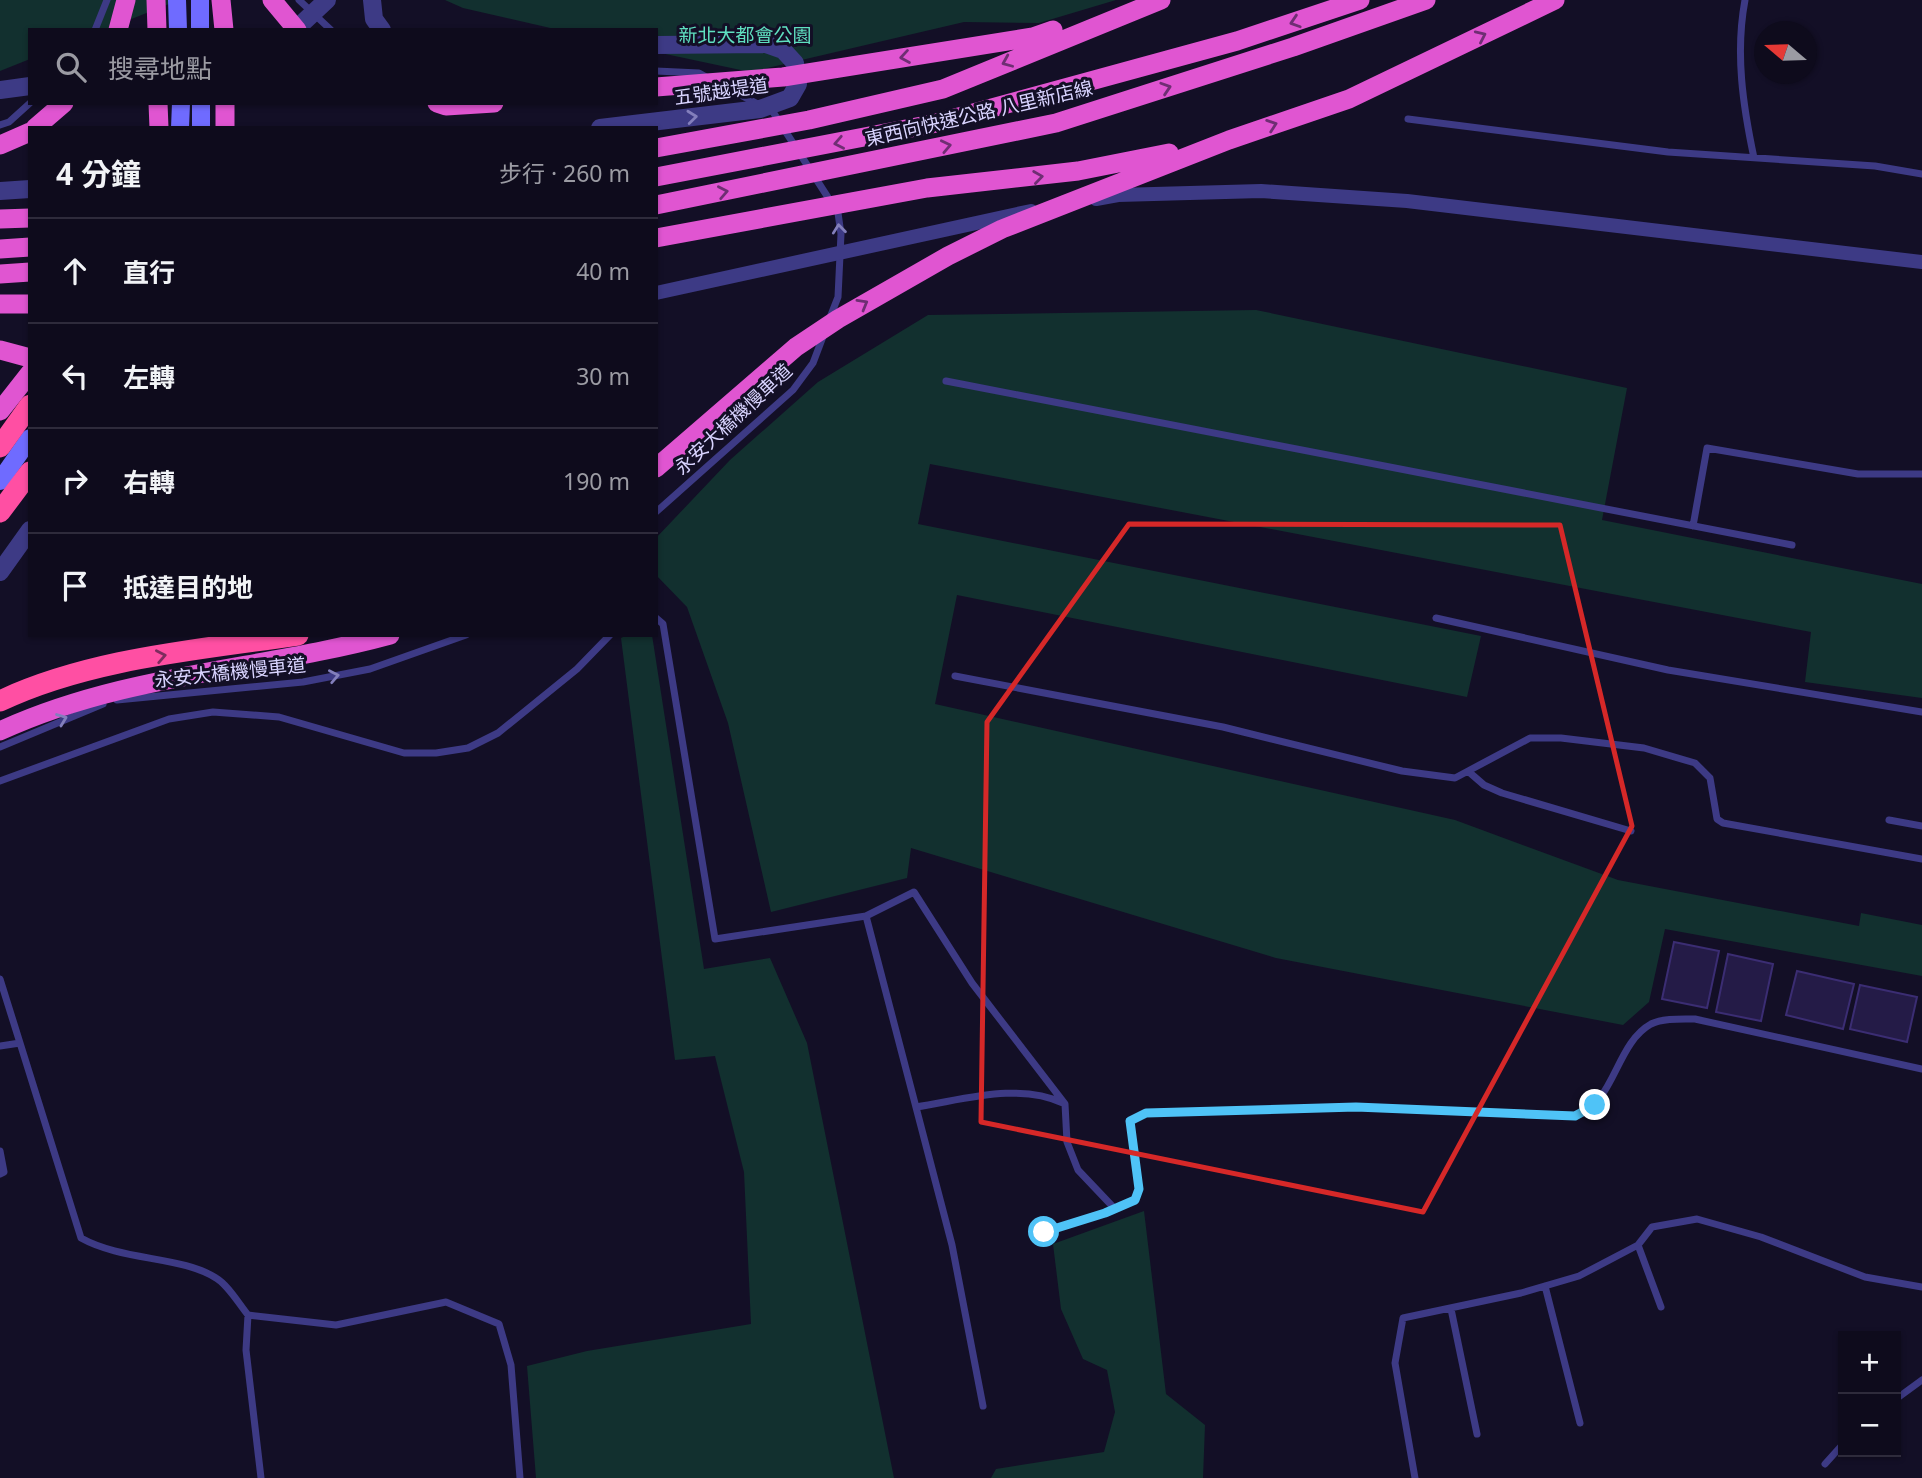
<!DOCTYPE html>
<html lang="zh-TW">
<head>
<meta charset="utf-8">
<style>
  body { margin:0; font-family:"Noto Sans","Noto Sans TC",sans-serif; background:#1c1929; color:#f1f3f6 }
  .controls { position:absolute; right:21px; bottom:21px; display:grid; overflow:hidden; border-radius:0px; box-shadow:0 2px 5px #0004 }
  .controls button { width:63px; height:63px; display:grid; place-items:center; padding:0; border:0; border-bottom:2px solid #2e2b3b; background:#0e0b1c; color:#f1f3f6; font:35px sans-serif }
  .compass { position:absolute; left:1754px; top:21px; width:63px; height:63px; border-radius:50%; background:#0e0b1c; box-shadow:0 2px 5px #0004; rotate:289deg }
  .stop { position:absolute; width:21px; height:21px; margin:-16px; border:5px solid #4fc3f7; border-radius:50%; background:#fff }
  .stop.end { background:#4fc3f7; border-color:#fff; box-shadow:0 2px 7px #0008 }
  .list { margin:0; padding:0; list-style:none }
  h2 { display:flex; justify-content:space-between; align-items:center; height:91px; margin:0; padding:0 28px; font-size:30px }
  h2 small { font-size:23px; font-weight:400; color:#9b9ba3 }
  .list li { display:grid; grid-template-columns:46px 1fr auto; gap:21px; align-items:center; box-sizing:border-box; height:105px; padding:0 28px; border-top:2px solid #2e2b3b }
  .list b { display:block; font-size:26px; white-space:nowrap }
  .list em { font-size:23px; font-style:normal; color:#9b9ba3 }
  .icon { flex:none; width:38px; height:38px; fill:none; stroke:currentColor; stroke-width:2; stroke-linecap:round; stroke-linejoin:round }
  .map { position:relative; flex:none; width:1922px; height:1478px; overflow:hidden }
  .search { position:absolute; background:#0e0b1c; box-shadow:0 2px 5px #0004; left:28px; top:28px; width:630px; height:77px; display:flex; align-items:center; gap:18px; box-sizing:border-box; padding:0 24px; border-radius:0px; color:#9b9ba3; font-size:26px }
  .panel { position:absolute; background:#0e0b1c; box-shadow:0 2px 5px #0004; left:28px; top:126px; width:630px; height:511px; border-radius:0px }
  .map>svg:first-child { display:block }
  .green { fill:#12302f }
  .building { fill:#241b47; stroke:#3b2d73; stroke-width:2 }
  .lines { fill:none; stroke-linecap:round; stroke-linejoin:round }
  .service { stroke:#3d3a85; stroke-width:7 }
  .minor { stroke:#3d3a85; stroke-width:14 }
  .tertiary { stroke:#3d3a85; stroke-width:18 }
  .secondary { stroke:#6f6bff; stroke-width:18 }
  .trunk { stroke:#e055d1; stroke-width:19 }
  .motorway { stroke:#ff4fa3; stroke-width:21 }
  .oneway { stroke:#6f2e73 }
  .oneway2 { stroke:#837fbc }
  .oneway3 { stroke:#7d2c5e }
  .route { stroke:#4fc3f7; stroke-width:9 }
  .marked { fill:none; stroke:#d62828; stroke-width:5; stroke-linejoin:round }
  .labels { text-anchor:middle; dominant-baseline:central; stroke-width:6; stroke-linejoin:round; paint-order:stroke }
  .park-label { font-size:19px; fill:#5fe0c0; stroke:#130f26 }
  .street-label { font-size:19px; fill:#d9d4ff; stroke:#130f26 }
</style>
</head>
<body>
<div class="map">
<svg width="1922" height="1478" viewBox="0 0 1922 1478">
  <rect width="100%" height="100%" fill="#130f26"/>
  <path class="green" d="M0,0H179L104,30H30V59L0,71Z
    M445,0H1116L1039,23L964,22L750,72L656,52V30H559L463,8Z
    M1256,310L1627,388L1602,520L1922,584V698L1805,682L1811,632L930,464L918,524L1481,636L1467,697L957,595L935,704L1455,820L1618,880L1859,926L1861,913L1922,925V976L1665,929L1649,1002L1623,1025L1276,958L911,848L907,878L771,912L728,723L687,607L656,575V538L730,460L818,382L928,315Z
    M627,635H652L704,969L770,958L807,1043L894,1478H536L527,1366L587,1351L751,1324L744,1172L715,1056L675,1060L621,638Z
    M1144,1211L1166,1394L1205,1425L1203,1478H991L996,1469L1104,1452L1115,1412L1107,1370L1083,1359L1061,1309L1053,1244Z"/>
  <path class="building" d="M1674,942L1719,951L1707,1008L1662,999Z
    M1728,954L1773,964L1761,1021L1716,1012Z
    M1797,971L1854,984L1843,1029L1786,1015Z
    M1860,985L1917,997L1907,1042L1850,1029Z"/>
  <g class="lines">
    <path class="service" d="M299,0L331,30
      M1745,0C1735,53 1743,106 1754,158
      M95,30L107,0
      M656,71L699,73L708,78
      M725,87L773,112L838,213L841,234L838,297L829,320
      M1408,119L1668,152L1875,166L1922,174
      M0,125L9,122L30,103
      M946,381L1792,545
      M656,512L793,390L813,363L824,334
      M1693,526L1707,448L1858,474H1922
      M656,618L663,624L715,939L866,916L952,1245L983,1406
      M1436,618L1668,670L1922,712
      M955,676L1223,727L1402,771L1455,778L1530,738H1561L1644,748L1695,763L1710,778L1717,819L1723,823L1922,859
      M117,700L303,682L370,669L466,635
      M0,747L103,704
      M1469,772L1484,785L1502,793L1631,831
      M0,781L169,719L213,712L279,717L404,753H436L468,748L498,733L577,669L610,635
      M1889,820L1922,826
      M866,916L914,892L972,983L1065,1104L1067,1142L1078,1170L1115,1209
      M0,979L81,1238C122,1261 182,1256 216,1278C228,1285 239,1304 248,1315L336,1325L446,1302L499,1324L511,1365L520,1478
      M0,1046L20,1043
      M916,1107C963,1100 1018,1082 1063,1103
      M0,1151L4,1172L0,1174
      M1043,1232L1105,1213L1135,1200L1139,1189L1130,1121L1146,1113L1356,1107L1575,1116C1615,1104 1615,1044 1651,1024C1663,1018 1681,1019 1695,1019L1922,1069
      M1638,1245L1661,1307
      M1545,1286L1580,1423
      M1451,1309L1477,1434
      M248,1315L246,1350L261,1478
      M1896,1399L1922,1380
      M1825,1464L1843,1444
      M1415,1478L1395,1363L1403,1318L1521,1293L1579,1276L1638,1245L1652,1227L1697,1219L1761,1237L1865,1277L1922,1287"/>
    <path class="minor" d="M1096,199L1118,195L1261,191L1407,201L1922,262
      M656,293L1031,211"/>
    <path class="tertiary" d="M372,0L374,19L382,30
      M295,30L327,0
      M0,90L30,86
      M600,128L760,109L790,98L798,84L795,63L783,50L766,44L656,45
      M0,191L30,189
      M0,572L30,530"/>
    <path class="secondary" d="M177,0L178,30
      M200,0V30
      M180,128L181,103
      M201,128V103
      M0,481L30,438"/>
    <path class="trunk" d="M156,0L157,30
      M221,0L224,30
      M272,0L297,30
      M118,30L126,0
      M656,87L783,77L1033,37L1053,30
      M158,103L159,128
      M225,103V128
      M437,103L446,106L494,103
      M35,128L64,103
      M0,145L30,132
      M656,148L809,120L943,89L1161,0
      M656,177L937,123L1237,41L1360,0
      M656,205L1056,123L1293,47L1426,0
      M0,219L30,218
      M656,238L927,188L1078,171L1169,153
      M0,249L30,247
      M0,274L30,272
      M0,304H30
      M0,350L30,358
      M0,411L30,373
      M656,468L796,347L838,319L948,256L1002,229L1229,140L1349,99L1555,0
      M0,731C123,674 261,670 390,635"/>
    <path class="motorway" d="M0,447L30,405
      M0,512L30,472
      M0,701C91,658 199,650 298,635"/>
  </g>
  <defs><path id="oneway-chevron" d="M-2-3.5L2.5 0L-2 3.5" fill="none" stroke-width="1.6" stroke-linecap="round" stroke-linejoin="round" transform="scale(1.75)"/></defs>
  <g class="oneway">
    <use href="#oneway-chevron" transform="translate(1295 22) rotate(162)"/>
    <use href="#oneway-chevron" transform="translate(1481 36) rotate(-25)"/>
    <use href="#oneway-chevron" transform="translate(905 57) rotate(171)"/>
    <use href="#oneway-chevron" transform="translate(1007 62) rotate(157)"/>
    <use href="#oneway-chevron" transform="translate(1166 88) rotate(-18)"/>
    <use href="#oneway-chevron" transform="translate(1272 125) rotate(-19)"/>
    <use href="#oneway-chevron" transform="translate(839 143) rotate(169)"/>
    <use href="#oneway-chevron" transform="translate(946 146) rotate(-12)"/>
    <use href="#oneway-chevron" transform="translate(1038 177) rotate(-8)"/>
    <use href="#oneway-chevron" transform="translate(723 192) rotate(-11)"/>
    <use href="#oneway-chevron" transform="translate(863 304) rotate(-30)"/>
  </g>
  <g class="oneway2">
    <use href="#oneway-chevron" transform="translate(692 117) rotate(-6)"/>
    <use href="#oneway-chevron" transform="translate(839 229) rotate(-96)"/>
    <use href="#oneway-chevron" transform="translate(334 676) rotate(-11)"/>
    <use href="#oneway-chevron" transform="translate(62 719) rotate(-21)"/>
  </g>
  <use class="oneway3" href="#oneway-chevron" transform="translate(161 656) rotate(-11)"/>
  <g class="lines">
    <path class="route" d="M1044,1232L1105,1213L1135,1200L1139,1189L1130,1121L1146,1113L1356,1107L1575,1116L1595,1105"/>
  </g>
  <path class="marked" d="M1129,524L1560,525L1632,826L1423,1212L981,1122L987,722Z"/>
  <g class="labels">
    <g class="park-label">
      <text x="745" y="35">新北大都會公園</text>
    </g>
    <g class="street-label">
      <text transform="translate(721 91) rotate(-8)">五號越堤道</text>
      <text transform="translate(979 113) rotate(-13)">東西向快速公路 八里新店線</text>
      <text transform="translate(733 419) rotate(-43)">永安大橋機慢車道</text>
      <text transform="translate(230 672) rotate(-6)">永安大橋機慢車道</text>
    </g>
  </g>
</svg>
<div class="controls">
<button>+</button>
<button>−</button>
</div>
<svg class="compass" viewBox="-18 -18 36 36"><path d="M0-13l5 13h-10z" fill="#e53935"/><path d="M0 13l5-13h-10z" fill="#9b9ba3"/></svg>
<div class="stop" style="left:1044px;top:1232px"></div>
<div class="stop end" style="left:1595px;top:1105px"></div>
<div class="search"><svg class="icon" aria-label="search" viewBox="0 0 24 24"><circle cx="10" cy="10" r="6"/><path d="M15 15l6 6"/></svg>搜尋地點</div>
<section class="panel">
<h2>4 分鐘<small>步行 · 260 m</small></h2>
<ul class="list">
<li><svg class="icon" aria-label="ahead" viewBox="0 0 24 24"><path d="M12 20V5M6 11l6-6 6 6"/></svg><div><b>直行</b></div><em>40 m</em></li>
<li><svg class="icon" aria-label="left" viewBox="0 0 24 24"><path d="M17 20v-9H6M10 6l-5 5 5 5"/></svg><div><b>左轉</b></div><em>30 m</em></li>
<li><svg class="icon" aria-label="right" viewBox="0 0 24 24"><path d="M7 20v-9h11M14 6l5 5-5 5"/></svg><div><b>右轉</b></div><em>190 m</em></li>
<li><svg class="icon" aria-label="arrive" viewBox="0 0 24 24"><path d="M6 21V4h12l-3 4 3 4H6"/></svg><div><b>抵達目的地</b></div></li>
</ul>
</section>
</div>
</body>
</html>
